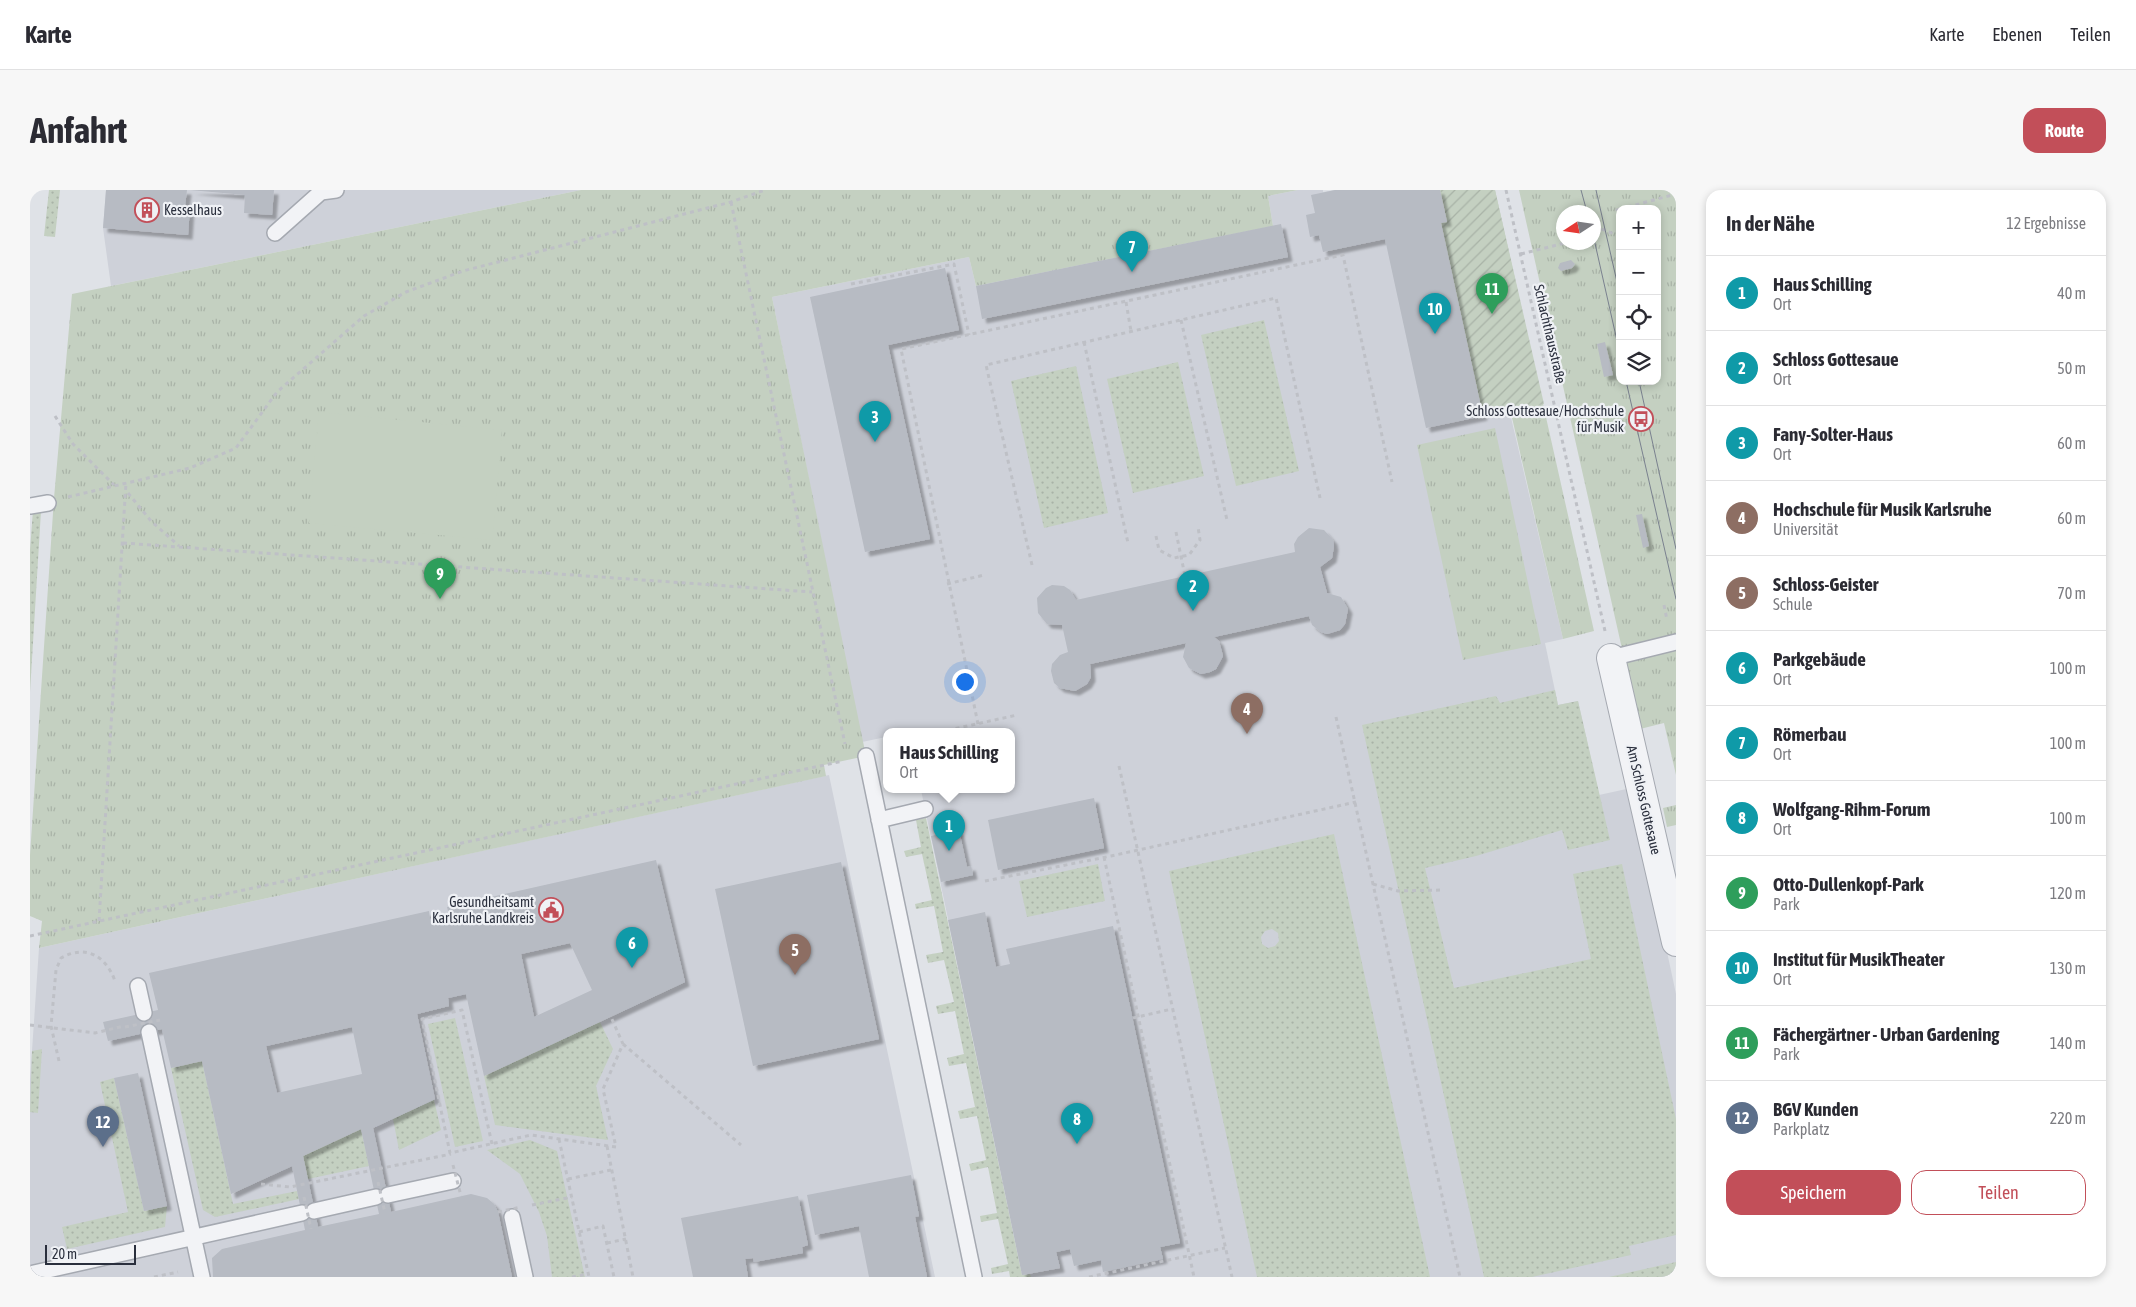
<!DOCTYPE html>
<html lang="de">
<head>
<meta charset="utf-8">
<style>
  body { margin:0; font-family:"Asap Condensed",sans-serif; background:#f7f7f7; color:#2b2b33 }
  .controls { position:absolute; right:15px; top:15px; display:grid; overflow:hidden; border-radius:10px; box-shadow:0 2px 8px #0003 }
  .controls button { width:45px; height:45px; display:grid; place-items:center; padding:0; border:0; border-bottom:1px solid #e1e1e2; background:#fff; color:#2b2b33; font:25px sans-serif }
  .compass { position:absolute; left:1526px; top:15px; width:45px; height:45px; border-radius:50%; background:#fff; box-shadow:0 2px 8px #0003; rotate:258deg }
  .scale { position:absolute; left:15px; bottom:12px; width:91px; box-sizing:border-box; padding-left:5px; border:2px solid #2a2f3d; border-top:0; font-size:14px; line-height:18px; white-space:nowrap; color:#2a2f3d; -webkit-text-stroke:4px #eff1f5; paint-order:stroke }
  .you { position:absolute; left:934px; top:491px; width:18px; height:18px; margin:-12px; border:4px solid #fff; border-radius:50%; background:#1a73e8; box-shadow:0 0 0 8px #1a73e833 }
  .badge { display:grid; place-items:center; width:32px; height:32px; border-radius:50%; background:#c24f59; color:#fff; font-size:16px; font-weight:700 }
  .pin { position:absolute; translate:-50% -41px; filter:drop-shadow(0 1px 2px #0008) }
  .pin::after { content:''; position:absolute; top:26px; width:18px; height:15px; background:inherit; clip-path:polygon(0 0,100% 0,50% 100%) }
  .popup { position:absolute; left:853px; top:538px; width:132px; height:65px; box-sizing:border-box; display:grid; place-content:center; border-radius:10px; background:#fff; filter:drop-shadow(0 1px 4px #0005); font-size:16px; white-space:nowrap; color:#7c7c81 }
  .popup b { font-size:19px; color:#2b2b33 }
  .popup::after { content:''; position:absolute; left:50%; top:100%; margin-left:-10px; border:10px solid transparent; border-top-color:#fff }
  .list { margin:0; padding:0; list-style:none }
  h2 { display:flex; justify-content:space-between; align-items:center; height:65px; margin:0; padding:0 20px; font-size:21px }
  h2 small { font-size:16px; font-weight:400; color:#7c7c81 }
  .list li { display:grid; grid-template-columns:32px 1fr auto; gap:15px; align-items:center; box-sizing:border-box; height:75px; padding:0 20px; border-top:1px solid #e1e1e2 }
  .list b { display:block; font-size:19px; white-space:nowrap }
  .list p { margin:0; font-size:16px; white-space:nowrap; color:#7c7c81 }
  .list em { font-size:16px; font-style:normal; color:#7c7c81 }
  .actions { display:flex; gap:10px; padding:15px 20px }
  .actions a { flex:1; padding:11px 0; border:1px solid #c24f59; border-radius:15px; text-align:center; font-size:18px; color:#c24f59 }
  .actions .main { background:#c24f59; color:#fff }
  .icon { flex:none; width:28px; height:28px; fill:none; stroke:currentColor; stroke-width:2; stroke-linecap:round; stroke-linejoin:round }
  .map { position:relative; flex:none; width:1646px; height:1087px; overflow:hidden; border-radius:15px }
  header { display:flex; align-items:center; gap:30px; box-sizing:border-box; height:70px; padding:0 25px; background:#fff; border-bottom:1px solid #e1e1e2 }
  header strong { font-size:24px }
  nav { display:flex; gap:28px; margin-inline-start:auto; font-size:18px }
  .intro { display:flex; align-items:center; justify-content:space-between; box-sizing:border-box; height:120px; padding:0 30px }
  h1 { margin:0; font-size:35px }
  .button { padding:12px 22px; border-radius:15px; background:#c24f59; color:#fff; font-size:18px; font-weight:700 }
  main { display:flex; gap:30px; padding:0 30px }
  aside { flex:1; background:#fff; border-radius:15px; box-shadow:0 2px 8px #0003 }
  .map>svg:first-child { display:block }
  .built { fill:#ced1d9 }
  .grass { fill:url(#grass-dots); fill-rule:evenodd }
  .park { fill:url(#park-tufts); fill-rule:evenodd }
  .garden { fill:url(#garden-furrows) }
  .pitch { fill:#c4d0c1 }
  .building { fill:#b7bbc3; fill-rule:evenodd; filter:url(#shadow) }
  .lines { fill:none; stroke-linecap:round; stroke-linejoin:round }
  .lane-casing { stroke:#a5a9b1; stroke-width:18 }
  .street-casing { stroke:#a5a9b1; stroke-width:30 }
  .path { stroke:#bec0c6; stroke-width:3; stroke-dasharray:4 4; stroke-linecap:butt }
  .lane { stroke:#f2f3f6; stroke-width:15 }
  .street { stroke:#f2f3f6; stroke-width:28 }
  .tram { stroke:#7a818f; stroke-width:1 }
  .path-bridge { stroke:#bec0c6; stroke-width:3; stroke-dasharray:4 4; stroke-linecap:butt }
  .labels { text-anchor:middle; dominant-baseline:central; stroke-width:4.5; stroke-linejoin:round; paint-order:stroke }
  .poi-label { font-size:14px; fill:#2a2f3d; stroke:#eff1f5; text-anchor:end }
  .street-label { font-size:14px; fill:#2a2f3d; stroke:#eff1f5 }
</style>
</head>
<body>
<header>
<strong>Karte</strong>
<nav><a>Karte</a><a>Ebenen</a><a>Teilen</a></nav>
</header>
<div class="intro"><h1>Anfahrt</h1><a class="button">Route</a></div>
<main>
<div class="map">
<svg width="1646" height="1087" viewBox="0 0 1646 1087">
  <defs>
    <pattern id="grass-dots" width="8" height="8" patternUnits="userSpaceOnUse" patternTransform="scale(1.25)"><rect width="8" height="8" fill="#c4d0c1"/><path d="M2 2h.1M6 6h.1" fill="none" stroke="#a9b3a7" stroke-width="1.8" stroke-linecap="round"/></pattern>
    <pattern id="park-tufts" width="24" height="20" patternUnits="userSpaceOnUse" patternTransform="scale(1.25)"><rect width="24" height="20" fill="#c4d0c1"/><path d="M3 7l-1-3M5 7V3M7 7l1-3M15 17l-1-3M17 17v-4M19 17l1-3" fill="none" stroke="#a9b3a7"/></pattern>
    <pattern id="garden-furrows" width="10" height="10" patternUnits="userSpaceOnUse" patternTransform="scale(1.25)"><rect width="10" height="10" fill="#c4d0c1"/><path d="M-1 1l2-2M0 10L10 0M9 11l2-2" fill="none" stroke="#a9b3a7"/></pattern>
    <filter id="shadow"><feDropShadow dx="4.5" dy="4.5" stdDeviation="1" flood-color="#0004"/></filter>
  </defs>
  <rect width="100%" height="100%" fill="#dfe2e7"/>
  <path class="built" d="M76,0H551L81,96L73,38Z
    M1268,0H1293V2L1305,0H1410L1417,32L1412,33L1453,225L1479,219L1533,449L1515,453L1528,515L1548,511L1569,605L1601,598L1617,668L1646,804V1087H993L891,600H982V542H856V547L832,552L742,107L939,67L946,96L1243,36L1238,6Z
    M799,585L905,1087H0V890L9,758Z"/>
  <path class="grass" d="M19,0H30L25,47L14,46Z
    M1234,130L1269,281L1206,296L1171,145Z
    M1148,172L1174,286L1103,303L1077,189Z
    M1046,176L1078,323L1014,338L981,191Z
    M3,320L11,321L0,502V360Z
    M1525,500L1528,515L1548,511L1580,650L1538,660L1532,640L1446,666L1395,678L1424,798L1561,769L1543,684L1592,674L1646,929V1045L1599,1056L1601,1065L1502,1087H1454L1332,535L1466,506L1470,513Z
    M896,628L992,1085L1000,1084L1001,1087H980L979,1081L962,1084L961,1078L978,1074L968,1029L951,1032L950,1026L967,1023L958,977L941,981L939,974L956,970L947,926L930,929L928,921L945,917L936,873L919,876L917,868L934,864L925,821L908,824L906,816L924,812L914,770L898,773L896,765L913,762L904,716L886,719L885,714L902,710L892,664L876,667L874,661L891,657L886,630Z
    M1304,644L1400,1087H1227L1139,681ZM1242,739L1248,743L1249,751L1245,756L1238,758L1232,754L1231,747L1235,741Z
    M1068,674L1075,711L997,727L989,691Z
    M425,828L453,951L425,957L398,834Z
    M570,832L583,859L566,896L578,950L465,935L454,886Z
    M12,859L8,923L0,922L2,861Z
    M172,871L203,1014L267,1001L269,1009L185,1027L173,1020L141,878Z
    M84,888L114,1021L137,1016L135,1037L37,1059L32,1037L98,1022L70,892Z
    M404,910L411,940L369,960L363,929Z
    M331,939L339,976L278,989L273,966Z
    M500,950L527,961L555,1087H522L517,1046L509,1022L490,984L457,960Z
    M1646,1072V1087H1579Z"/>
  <path class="park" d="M551,0H1268L1238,6L1243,36L946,96L939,67L742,107L836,566L794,575L796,586L9,758L12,731L0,726V665L24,308L42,104Z
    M1410,0H1465L1564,441L1533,449L1480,219L1465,223L1411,33L1417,31Z
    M1489,0H1646V585L1634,533L1610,539ZM1590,19H1627V191H1590ZM1534,22H1564V52H1534Z
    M1465,238L1511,454L1433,470L1387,255Z
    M1646,615V635L1637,637L1633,618Z"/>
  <path class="garden" d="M1410,0H1465L1514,214L1453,226L1411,33L1417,31Z"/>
  <path class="pitch" d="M289,222L472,240L462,350L279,333Z"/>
  <path class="building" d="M76,0H157L155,16L160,17L158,45L73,38Z
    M160,0H244L242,25L214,23L215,5Z
    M1305,0H1410L1417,32L1411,33L1453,226L1396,238L1355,49L1293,62L1289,45L1280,47L1276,25L1285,23L1281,5Z
    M1251,34L1258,67L952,129L946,96Z
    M1541,70L1545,74L1542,78L1531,81L1528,78L1530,73Z
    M915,78L929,140L858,155L900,349L835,362L780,107Z
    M1575,152L1583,185L1574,187L1567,154Z
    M1612,324L1619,356L1613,358L1606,325Z
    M1279,338L1294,340L1303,350L1304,356L1302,368L1290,377L1297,403L1311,407L1318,419L1315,434L1310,440L1297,444L1291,442L1282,435L1279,426L1184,447L1189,451L1193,466L1186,479L1180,482L1171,484L1159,478L1153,467L1156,453L1060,474L1061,487L1057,494L1045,501L1030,498L1024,493L1021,481L1022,474L1030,465L1038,462L1032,435L1017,434L1008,423L1007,408L1016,398L1022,395L1034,396L1040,400L1046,410L1265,362L1264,354L1268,347Z
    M1064,608L1074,658L968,680L958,630Z
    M929,640L937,677L941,676L943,685L911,692L901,646Z
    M626,670L655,792L454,886L436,804L418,808L419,816L387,824L405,909L343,938L361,1022L441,1004L457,1008L464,1014L468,1022L482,1087H183L182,1068L192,1059L275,1040L262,976L201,1004L172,871L141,878L132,839L78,851L73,832L128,820L119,783L399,721L400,729L419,725L417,717ZM540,753L562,800L504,827L491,764ZM322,837L332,884L247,903L236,856ZM331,939L349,1024L288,1037L273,966Z
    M811,672L849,849L723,876L685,699Z
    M955,722L966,777L980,774L976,759L1083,736L1150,1053L1130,1057L1133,1069L1073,1082L1071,1070L1044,1076L1040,1059L1026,1062L1030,1078L992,1085L918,730Z
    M108,883L137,1016L114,1021L84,888Z
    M881,985L889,1026L885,1027L897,1087H839L829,1036L785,1045L777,1005Z
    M768,1006L778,1055L772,1057L773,1063L724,1072L723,1068L715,1069L718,1087H663L651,1028Z"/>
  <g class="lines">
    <defs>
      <path id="lane" d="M245,43L291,2L306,0
        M0,316L18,313
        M1581,468L1646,452
        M836,566L944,1087
        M849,630L895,619
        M108,796L114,823
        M119,842L172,1087
        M358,1005L423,991
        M284,1021L346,1007
        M482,1027L495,1087
        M0,1084L272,1023"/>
      <path id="street" d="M1581,468L1646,752"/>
    </defs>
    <use href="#lane" class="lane-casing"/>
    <use href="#street" class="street-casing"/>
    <path class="path" d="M1476,0L1575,441
      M701,12L815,554
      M1590,19L1646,4
      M1590,19L1587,20L1590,34
      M1564,36L1584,44L1590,42
      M1550,52L1552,59
      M1491,64L1539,52
      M821,94L924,74L939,145
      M1096,112L1101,141
      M1151,130L1197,330
      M1054,152L1098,353
      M25,226L43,254L84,295
      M98,303L121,331L149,356
      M38,307L160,278L206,258L247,202L334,126L376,102L433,81L701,12L735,0
      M1146,342L1155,386
      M1126,346L1129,360L1144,368L1159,365L1170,350L1168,337
      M93,353L782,402
      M1002,375L956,175L1246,108L1290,308
      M917,394L954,385
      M1634,415L1637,430
      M1306,527L1430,1087
      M948,534L871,159L1313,65L1362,292
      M910,542L987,525
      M1089,576L1202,1087
      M1074,667L1164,1087
      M955,691L1081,666L1326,612
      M1343,694L1368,701L1413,700
      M69,731L96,292
      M0,746L813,571
      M1103,828L1142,819
      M0,835L65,843L94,836
      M593,854L711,955
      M29,871L21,836L26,780L31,768C56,754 76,766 85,791
      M529,949L559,1087
      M462,954L432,820L392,829L420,963L501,945L586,957L573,899L593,854L581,827
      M577,956L603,1087
      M538,989L581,980
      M231,994L260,997L421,964
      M502,1015L542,1007
      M549,1042L573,1036L584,1087
      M577,1053L596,1049
      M124,1087L148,1082
      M542,1087L558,1084
      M1059,1087L1195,1058"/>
    <use href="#lane" class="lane"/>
    <use href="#street" class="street"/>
    <path class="tram" d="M1551,0L1557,22
      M1566,0L1590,105
      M1564,49L1590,164
      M1596,191L1646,409
      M1609,191L1646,359"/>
    <path class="path-bridge" d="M95,837L130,830
      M423,975L431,1006
      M348,992L355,1023
      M274,1007L281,1039
      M468,1022L491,1017"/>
  </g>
  <defs>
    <symbol id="building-ring" viewBox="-11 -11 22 22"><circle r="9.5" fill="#eff1f5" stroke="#c24f59" stroke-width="1.5"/><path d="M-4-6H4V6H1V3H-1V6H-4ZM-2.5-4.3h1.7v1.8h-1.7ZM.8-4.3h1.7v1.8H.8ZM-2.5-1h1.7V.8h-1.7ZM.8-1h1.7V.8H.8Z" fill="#c24f59"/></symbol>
    <symbol id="bus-ring" viewBox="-11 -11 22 22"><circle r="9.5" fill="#eff1f5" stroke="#c24f59" stroke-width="1.5"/><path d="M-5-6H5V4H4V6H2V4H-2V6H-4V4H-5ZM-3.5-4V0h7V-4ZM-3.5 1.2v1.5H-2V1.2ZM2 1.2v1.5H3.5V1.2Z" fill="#c24f59"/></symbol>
    <symbol id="civic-ring" viewBox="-11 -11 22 22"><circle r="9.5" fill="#eff1f5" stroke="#c24f59" stroke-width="1.5"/><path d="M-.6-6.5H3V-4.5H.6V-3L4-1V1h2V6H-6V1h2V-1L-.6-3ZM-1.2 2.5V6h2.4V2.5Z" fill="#c24f59"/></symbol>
  </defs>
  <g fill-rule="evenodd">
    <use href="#building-ring" x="103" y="6" width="28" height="28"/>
    <use href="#bus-ring" x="1597" y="215" width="28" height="28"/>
    <use href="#civic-ring" x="507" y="706" width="28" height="28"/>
  </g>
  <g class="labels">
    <g class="poi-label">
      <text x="134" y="20" text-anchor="start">Kesselhaus</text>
      <text x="1594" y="221">Schloss Gottesaue/Hochschule<tspan x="1594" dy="16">für Musik</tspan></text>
      <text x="504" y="712">Gesundheitsamt<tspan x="504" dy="16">Karlsruhe Landkreis</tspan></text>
    </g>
    <g class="street-label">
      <text transform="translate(1520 144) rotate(77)">Schlachthausstraße</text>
      <text transform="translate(1614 610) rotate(77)">Am Schloss Gottesaue</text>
    </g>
  </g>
</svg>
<div class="controls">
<button>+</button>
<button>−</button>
<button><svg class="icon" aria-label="locate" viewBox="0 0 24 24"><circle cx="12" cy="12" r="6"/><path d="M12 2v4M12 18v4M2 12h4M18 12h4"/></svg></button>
<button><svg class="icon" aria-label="layers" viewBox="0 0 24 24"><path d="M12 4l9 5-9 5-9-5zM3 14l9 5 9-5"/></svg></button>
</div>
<svg class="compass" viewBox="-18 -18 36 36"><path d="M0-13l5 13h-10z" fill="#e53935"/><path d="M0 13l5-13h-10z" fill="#7c7c81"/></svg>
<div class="scale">20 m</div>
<div class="you"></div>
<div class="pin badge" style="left:919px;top:661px;background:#0f9aa8">1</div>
<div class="popup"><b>Haus Schilling</b>Ort</div>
<div class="pin badge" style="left:1163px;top:421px;background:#0f9aa8">2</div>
<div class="pin badge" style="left:845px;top:252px;background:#0f9aa8">3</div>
<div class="pin badge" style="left:1217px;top:544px;background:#8d6e63">4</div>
<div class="pin badge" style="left:765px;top:785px;background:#8d6e63">5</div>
<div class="pin badge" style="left:602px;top:778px;background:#0f9aa8">6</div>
<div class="pin badge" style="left:1102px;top:82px;background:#0f9aa8">7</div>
<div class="pin badge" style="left:1047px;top:954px;background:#0f9aa8">8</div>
<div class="pin badge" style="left:410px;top:409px;background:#2e9e5b">9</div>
<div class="pin badge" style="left:1405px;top:144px;background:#0f9aa8">10</div>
<div class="pin badge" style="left:1462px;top:124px;background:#2e9e5b">11</div>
<div class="pin badge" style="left:73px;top:957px;background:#5c6f8a">12</div>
</div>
<aside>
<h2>In der Nähe<small>12 Ergebnisse</small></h2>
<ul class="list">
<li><span class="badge" style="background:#0f9aa8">1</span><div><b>Haus Schilling</b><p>Ort</p></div><em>40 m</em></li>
<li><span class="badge" style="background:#0f9aa8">2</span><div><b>Schloss Gottesaue</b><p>Ort</p></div><em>50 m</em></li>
<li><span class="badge" style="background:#0f9aa8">3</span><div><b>Fany-Solter-Haus</b><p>Ort</p></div><em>60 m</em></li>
<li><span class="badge" style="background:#8d6e63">4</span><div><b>Hochschule für Musik Karlsruhe</b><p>Universität</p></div><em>60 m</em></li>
<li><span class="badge" style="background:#8d6e63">5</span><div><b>Schloss-Geister</b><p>Schule</p></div><em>70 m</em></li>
<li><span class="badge" style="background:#0f9aa8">6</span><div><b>Parkgebäude</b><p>Ort</p></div><em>100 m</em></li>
<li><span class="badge" style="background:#0f9aa8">7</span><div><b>Römerbau</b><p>Ort</p></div><em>100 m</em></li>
<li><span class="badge" style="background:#0f9aa8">8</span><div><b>Wolfgang-Rihm-Forum</b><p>Ort</p></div><em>100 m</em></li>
<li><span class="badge" style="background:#2e9e5b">9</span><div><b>Otto-Dullenkopf-Park</b><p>Park</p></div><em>120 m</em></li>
<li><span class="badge" style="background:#0f9aa8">10</span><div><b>Institut für MusikTheater</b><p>Ort</p></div><em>130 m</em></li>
<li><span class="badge" style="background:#2e9e5b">11</span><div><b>Fächergärtner - Urban Gardening</b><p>Park</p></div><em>140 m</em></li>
<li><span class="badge" style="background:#5c6f8a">12</span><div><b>BGV Kunden</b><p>Parkplatz</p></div><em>220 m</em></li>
</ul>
<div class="actions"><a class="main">Speichern</a><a>Teilen</a></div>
</aside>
</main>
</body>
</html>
